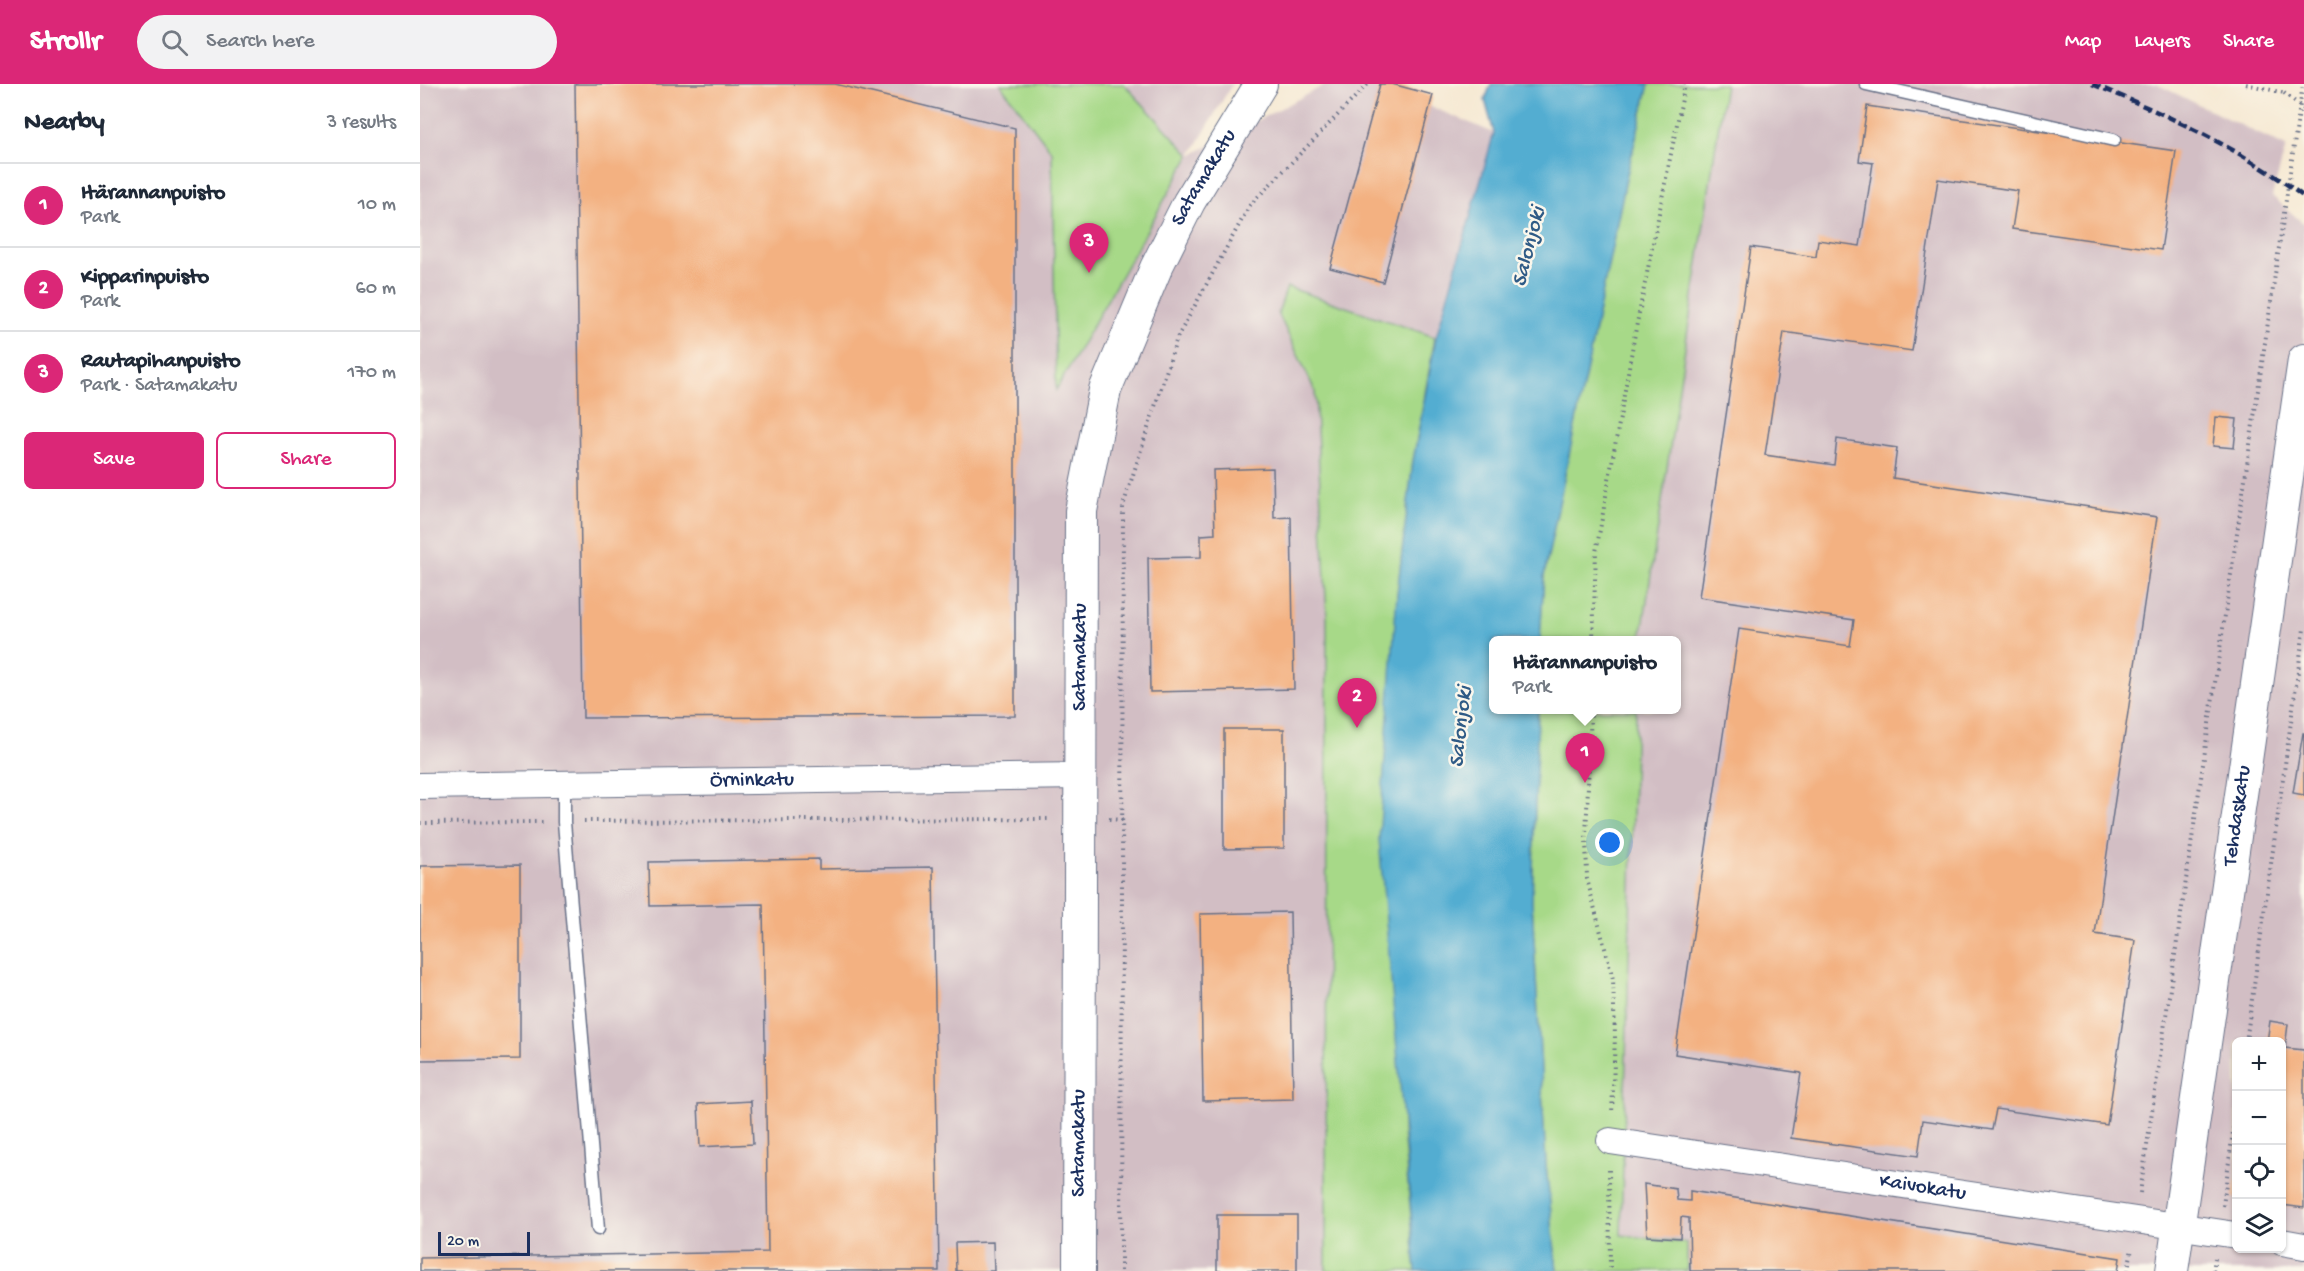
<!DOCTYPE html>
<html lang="en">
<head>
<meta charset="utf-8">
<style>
  body { margin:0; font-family:"Gochi Hand",sans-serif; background:#f2f2f3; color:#1f2937 }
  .controls { position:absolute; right:18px; bottom:18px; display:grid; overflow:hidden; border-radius:9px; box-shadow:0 2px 4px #0004 }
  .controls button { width:54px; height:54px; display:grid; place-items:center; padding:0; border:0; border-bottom:2px solid #e0e1e3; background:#fff; color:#1f2937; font:30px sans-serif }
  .scale { position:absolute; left:18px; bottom:15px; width:92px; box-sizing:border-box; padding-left:6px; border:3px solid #1b2f5e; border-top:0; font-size:16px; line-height:21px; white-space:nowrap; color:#1b2f5e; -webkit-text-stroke:4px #fbf7ec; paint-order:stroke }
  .you { position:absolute; left:1190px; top:759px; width:21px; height:21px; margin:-15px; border:4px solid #fff; border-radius:50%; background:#1a73e8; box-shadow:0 0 0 9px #1a73e833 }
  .badge { display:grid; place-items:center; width:39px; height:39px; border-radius:50%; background:#db2777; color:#fff; font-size:20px; font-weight:700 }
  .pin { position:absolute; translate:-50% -50px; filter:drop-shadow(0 2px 3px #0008) }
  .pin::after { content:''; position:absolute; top:32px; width:21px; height:18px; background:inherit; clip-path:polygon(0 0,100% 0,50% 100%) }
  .popup { position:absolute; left:1069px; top:552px; width:192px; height:78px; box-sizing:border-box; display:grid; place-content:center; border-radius:9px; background:#fff; filter:drop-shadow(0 2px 4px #0005); font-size:20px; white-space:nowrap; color:#747a83 }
  .popup b { font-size:22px; color:#1f2937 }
  .popup::after { content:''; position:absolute; left:50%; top:100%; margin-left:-12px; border:12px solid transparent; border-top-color:#fff }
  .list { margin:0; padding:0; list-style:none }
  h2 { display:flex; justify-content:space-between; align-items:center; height:78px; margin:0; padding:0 24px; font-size:26px }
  h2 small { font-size:20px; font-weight:400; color:#747a83 }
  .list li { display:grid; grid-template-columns:39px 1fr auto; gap:18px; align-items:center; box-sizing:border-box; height:84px; padding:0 24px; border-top:2px solid #e0e1e3 }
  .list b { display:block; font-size:22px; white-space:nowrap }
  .list p { margin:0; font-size:20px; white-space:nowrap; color:#747a83 }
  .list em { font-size:20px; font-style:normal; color:#747a83 }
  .actions { display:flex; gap:12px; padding:18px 24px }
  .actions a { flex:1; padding:14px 0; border:2px solid #db2777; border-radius:9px; text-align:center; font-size:21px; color:#db2777 }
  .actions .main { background:#db2777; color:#fff }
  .icon { flex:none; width:33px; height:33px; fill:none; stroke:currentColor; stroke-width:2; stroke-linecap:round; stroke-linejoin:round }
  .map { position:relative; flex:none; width:1884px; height:1187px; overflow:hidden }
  header { display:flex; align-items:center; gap:36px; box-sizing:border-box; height:84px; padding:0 30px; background:#db2777; color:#fff }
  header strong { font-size:28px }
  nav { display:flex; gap:33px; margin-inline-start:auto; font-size:21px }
  .search { width:420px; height:54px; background:#f2f2f3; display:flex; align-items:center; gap:15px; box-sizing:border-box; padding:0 21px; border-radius:33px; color:#747a83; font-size:22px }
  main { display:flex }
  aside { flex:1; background:#fff }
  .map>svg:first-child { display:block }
  .industrial { fill:#d2bec4; fill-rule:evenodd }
  .green { fill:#a7d988; stroke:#618473; stroke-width:1.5 }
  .water { fill:#53add1; stroke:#376e98; stroke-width:1.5 }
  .building { fill:#f3b181 }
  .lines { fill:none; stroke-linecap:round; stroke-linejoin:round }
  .service-casing { stroke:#687087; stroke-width:15 }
  .minor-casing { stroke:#687087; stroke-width:28 }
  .tertiary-casing { stroke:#687087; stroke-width:34 }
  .path { stroke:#687087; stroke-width:4; stroke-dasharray:1.5 4.5; stroke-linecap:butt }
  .service { stroke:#fff; stroke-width:12 }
  .minor { stroke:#fff; stroke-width:26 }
  .tertiary { stroke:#fff; stroke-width:32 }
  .rail { stroke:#1b2f5e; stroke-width:4.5; stroke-dasharray:9 4.5; stroke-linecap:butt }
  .path-bridge { stroke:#687087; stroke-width:4; stroke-dasharray:1.5 4.5; stroke-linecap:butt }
  .labels { text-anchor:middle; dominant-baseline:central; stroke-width:5; stroke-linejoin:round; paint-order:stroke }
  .street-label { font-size:21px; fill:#1b2f5e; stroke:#fbf7ec }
  .water-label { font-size:22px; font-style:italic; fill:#2f5b86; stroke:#fbf7ec }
</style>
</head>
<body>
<header>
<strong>Strollr</strong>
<div class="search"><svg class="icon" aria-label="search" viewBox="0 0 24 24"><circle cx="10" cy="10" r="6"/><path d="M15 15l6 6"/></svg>Search here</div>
<nav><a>Map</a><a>Layers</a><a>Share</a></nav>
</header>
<main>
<aside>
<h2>Nearby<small>3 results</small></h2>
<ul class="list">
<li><span class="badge">1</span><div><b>Itärannanpuisto</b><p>Park</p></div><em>10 m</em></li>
<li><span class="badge">2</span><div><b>Kipparinpuisto</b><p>Park</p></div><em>60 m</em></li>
<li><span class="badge">3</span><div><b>Rautapihanpuisto</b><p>Park · Satamakatu</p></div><em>170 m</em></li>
</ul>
<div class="actions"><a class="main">Save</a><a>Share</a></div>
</aside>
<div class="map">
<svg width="1884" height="1187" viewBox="0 0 1884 1187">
  <rect width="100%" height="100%" fill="#fbf7ec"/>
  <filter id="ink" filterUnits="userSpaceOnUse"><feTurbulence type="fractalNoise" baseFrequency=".0167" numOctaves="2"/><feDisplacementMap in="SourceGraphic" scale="12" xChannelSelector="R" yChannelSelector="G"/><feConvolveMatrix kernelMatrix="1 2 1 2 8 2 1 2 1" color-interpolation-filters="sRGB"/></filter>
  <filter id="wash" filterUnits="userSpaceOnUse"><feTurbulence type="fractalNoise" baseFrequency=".008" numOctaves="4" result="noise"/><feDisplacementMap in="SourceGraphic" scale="24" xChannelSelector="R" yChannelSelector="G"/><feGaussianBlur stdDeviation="1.35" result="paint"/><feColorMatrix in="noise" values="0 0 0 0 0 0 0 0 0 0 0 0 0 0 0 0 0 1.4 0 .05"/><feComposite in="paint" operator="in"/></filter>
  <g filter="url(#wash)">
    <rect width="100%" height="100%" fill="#f6e9d3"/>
    <path class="industrial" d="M0,0H580L632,68L636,305L770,72L704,0H812L771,71L907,0H956L1074,49L1015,253L867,203L858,229L895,307L907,534L906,1187H0Z
      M1305,0H1736L1866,63L1852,112L1884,140V1187H1267V1159L1201,1151L1216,626H1256V556H1221ZM1816,958H1862V1164H1816Z"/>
    <path class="green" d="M580,0H704L770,71L636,306L632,68Z
      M1229,0H1305L1221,556H1120L1124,492L1207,90Z
      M867,203L1015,253L993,377L977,510L983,1047L996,1187H906L907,534L895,307L858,229Z
      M1118,626H1216L1201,1151L1267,1159V1187H1137L1126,1081L1112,818Z"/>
    <path class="water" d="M1071,0H1229L1207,90L1124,492L1120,556H1074V626H1118L1112,818L1126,1081L1137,1187H996L959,755L977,510L993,377L1016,253L1074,49L1065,16Z"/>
    <g id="blocks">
      <path class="building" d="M155,0H415L595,44V632L163,634Z
        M960,0H972L1013,11L963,198L910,184Z
        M1447,22L1756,67L1741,166L1592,145L1598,107L1518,95L1492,267L1364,248L1345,371L1414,381L1417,355L1477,364L1473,394L1737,433L1675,850L1715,856L1687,1041L1576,1025L1572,1046L1503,1036L1498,1072L1371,1054L1381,989L1255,970L1319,545L1430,562L1434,536L1279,513L1331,163L1396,173L1398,156L1440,162L1453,79L1439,77Z
        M1796,333L1817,335L1814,364L1793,362Z
        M853,384L854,434L871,433L874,605L730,608L728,474L781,473V451L795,450L793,386Z
        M804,645H864V764L804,765Z
        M1883,649H1884V711L1873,709Z
        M399,775V785L513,783L519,1187H0V1174L348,1168L343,820L230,822L229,778Z
        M100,781V975L0,976V782Z
        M870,828L873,1015L783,1017L780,830Z
        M1850,937L1868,940L1865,964L1884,966V1124L1862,1121V958H1847Z
        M331,1017L333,1060L280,1063L278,1020Z
        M1815,1096L1816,1097V1114H1813Z
        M1224,1100L1256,1105L1257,1116L1270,1117V1107L1700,1174L1698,1187H1270L1269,1134L1261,1133L1260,1154L1227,1152Z
        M797,1131H877V1187H797Z
        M573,1158L574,1187H536L535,1159Z"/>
    </g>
  </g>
  <g filter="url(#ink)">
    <use href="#blocks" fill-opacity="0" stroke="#687087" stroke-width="1.5"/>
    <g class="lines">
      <defs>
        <path id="service" d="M1446,0L1694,56
          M144,701V738L178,1145"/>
        <g id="minor">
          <path id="s1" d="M0,702L662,692"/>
          <path id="s2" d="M1190,1057L1816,1151"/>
          <path d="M1862,1158L1884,1162"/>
        </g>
        <g id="tertiary">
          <path id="s3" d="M659,1187L661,427L685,306L736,184L769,118L841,0"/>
          <path id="s4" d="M1752,1187L1884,276"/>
        </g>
      </defs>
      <use href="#service" class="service-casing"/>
      <use href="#minor" class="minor-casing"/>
      <use href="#tertiary" class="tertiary-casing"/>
      <path class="path" d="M1826,0L1864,9
        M1173,556L1176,468L1216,244L1265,0
        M1171,626L1166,752L1167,795L1193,895L1195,952L1192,1030
        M689,735L703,736
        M164,737L630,735
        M0,739L123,738
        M1826,958L1884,545
        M1189,1086L1190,1187
        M1720,1109L1883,0
        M1803,1122L1816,1025
        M701,1187L703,422L757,254L830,121L948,0
        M1708,1187L1712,1164
        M1793,1187L1795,1174"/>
      <use href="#service" class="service"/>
      <use href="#minor" class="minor"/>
      <use href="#tertiary" class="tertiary"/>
      <path class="rail" d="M1672,0C1746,30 1820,64 1884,113"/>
      <path class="path-bridge" d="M1864,9L1884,25"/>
    </g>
  </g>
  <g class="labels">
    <g class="street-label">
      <text stroke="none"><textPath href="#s3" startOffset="1118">Satamakatu</textPath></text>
      <text stroke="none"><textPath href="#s3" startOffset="614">Satamakatu</textPath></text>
      <text stroke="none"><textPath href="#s1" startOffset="332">Örninkatu</textPath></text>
      <text stroke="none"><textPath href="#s4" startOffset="460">Tehdaskatu</textPath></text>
      <text stroke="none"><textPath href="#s3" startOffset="128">Satamakatu</textPath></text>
      <text stroke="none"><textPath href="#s2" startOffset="316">Kaivokatu</textPath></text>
    </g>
    <g class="water-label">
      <text transform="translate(1110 163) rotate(-76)">Salonjoki</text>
      <text transform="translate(1042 643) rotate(-84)">Salonjoki</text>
    </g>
  </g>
</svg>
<div class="controls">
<button>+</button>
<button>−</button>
<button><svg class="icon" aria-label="locate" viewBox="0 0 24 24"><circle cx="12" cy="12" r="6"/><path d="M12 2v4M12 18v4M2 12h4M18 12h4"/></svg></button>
<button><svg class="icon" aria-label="layers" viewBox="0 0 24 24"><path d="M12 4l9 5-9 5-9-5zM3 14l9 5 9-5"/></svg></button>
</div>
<div class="scale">20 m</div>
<div class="you"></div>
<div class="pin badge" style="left:1165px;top:699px">1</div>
<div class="popup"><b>Itärannanpuisto</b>Park</div>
<div class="pin badge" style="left:937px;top:644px">2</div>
<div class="pin badge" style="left:669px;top:189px">3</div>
</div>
</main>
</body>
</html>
